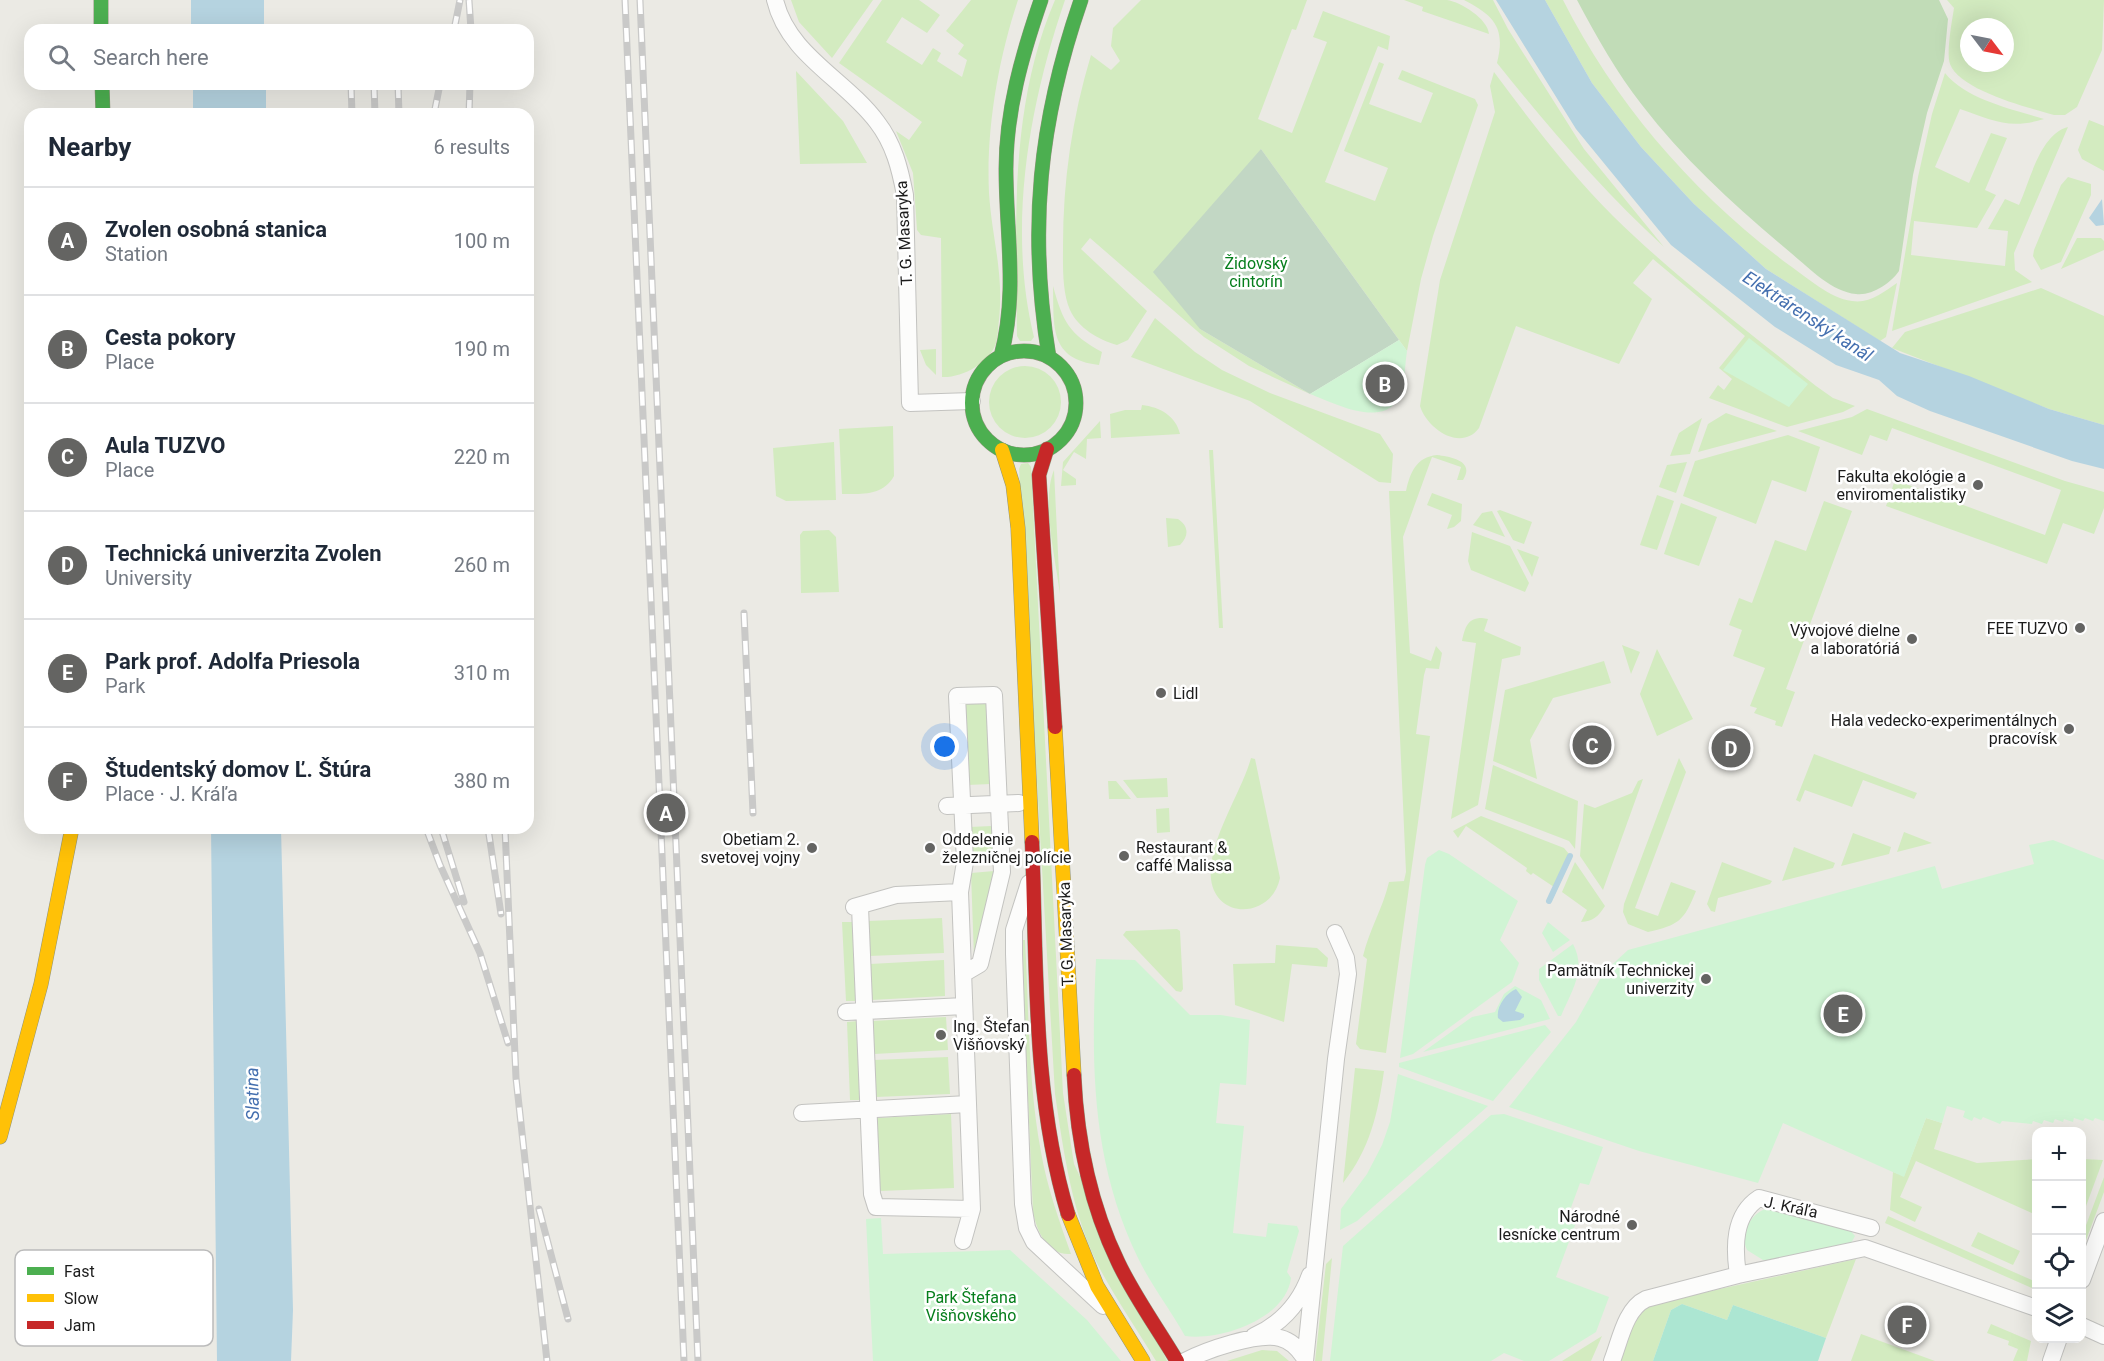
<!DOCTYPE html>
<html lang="en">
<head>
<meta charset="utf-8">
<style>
  body { margin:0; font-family:Roboto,sans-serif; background:#f2f2f3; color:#1f2937 }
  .controls { position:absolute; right:18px; bottom:18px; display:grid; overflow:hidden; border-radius:12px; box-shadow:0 6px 24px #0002 }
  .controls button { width:54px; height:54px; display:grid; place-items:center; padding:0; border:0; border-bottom:2px solid #e0e1e3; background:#fff; color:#1f2937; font:30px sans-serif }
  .compass { position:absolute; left:1960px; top:18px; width:54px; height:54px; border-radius:50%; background:#fff; box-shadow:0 6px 24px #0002; rotate:122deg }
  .you { position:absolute; left:945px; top:747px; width:21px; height:21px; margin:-15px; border:4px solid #fff; border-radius:50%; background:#1a73e8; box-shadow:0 0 0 9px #1a73e833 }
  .badge { display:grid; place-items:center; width:39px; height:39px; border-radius:50%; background:#646462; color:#fff; font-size:20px; font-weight:700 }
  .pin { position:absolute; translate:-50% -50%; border:3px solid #fff; box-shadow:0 2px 6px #0006 }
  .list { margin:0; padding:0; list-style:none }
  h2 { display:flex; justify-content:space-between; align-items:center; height:78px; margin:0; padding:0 24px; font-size:26px }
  h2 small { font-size:20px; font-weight:400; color:#747a83 }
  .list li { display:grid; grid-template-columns:39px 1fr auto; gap:18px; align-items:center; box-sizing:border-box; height:108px; padding:0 24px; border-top:2px solid #e0e1e3 }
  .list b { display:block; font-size:22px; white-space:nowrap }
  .list p { margin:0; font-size:20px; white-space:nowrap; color:#747a83 }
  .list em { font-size:20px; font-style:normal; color:#747a83 }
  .icon { flex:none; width:33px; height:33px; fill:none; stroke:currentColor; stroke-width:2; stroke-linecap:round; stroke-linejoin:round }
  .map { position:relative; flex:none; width:2104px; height:1361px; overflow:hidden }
  .search { position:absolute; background:#fff; box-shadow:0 6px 24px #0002; left:24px; top:24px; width:510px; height:66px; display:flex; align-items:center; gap:15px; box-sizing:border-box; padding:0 21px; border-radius:18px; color:#747a83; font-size:22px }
  .panel { position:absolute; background:#fff; box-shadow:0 6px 24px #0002; left:24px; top:108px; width:510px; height:726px; border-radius:18px }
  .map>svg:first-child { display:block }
  .grass { fill:#d3ebc0; fill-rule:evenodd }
  .forest { fill:#c1dcb7 }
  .cemetery { fill:#c2d7c4 }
  .park { fill:#d0f4d4 }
  .pitch { fill:#ace6d2 }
  .water { fill:#b5d3e0 }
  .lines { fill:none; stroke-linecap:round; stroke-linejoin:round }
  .stream { stroke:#b5d3e0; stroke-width:6 }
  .street-casing { stroke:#c3c3c0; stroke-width:18 }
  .fast-casing { stroke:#91957c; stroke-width:15 }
  .slow-casing { stroke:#91957c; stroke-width:15 }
  .jam-casing { stroke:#91957c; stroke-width:15 }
  .street { stroke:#fcfcfb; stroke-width:16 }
  .fast { stroke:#4caf50; stroke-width:14 }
  .slow { stroke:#ffc107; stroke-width:14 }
  .jam { stroke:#c62828; stroke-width:14 }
  .rail-casing { stroke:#c9c9c8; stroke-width:7 }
  .rail { stroke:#fff; stroke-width:4.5; stroke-dasharray:14; stroke-linecap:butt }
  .poi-dot { fill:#646462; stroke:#fff; stroke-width:2 }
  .labels { text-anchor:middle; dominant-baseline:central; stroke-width:5; stroke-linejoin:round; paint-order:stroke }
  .street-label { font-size:16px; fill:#1c1c1c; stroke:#fff }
  .park-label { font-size:16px; fill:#067e1c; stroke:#fff }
  .poi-label { font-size:16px; fill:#1c1c1c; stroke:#fff; text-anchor:end }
  .water-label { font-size:18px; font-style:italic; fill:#446faf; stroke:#fff }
  .key { fill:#fff; stroke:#bbb; stroke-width:1.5 }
  .key-label { font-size:16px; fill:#1c1c1c }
</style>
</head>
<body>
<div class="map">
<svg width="2104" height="1361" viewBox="0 0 2104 1361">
  <rect width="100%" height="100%" fill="#ebeae4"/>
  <path class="grass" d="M791,0H873L832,58L799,22Z
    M882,0H919L940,15L927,33L902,17L886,42L922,65L933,48L941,53L937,61L962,77L967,60L958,54L964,45L946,31L971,0H1018C998,60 986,130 989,193C992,239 1004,272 999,320C998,327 998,336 996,343C990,363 962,378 942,377L941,238L921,235L917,230L913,173L896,131L909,140L922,122L839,63Z
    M1055,0H1065C1029,105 1007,227 1034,337L1031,341H1020L1017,336C1016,222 1009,107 1055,0Z
    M1141,0H1307L1296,30L1292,29L1258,119L1292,133L1327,42L1313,37L1323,11L1390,36L1388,50L1378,46L1325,182L1375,201L1388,168L1344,151L1379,62L1384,64L1369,104L1421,123L1433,93L1398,79L1402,70L1475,99L1478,105L1433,236L1421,279L1407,351L1261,149L1200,329L1310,394L1249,366L1204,337L1090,238L1081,249L1147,311L1128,340L1117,345C1099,340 1078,328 1070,310C1062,292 1063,266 1063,246C1063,181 1072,118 1091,55L1111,70L1120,61L1111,46L1113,28Z
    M1404,0C1418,0 1433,0 1447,0C1461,2 1488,19 1489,34L1422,11L1423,7Z
    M1464,0H1493L1508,29L1584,149L1664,247C1602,190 1549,128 1497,63C1506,27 1494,16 1464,0Z
    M1545,0H1563C1616,105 1695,195 1789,265C1808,278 1829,298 1852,301C1869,304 1884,292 1897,283L1886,337L1880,341L1766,269L1694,204L1641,147L1592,83Z
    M1947,0H2104L2102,50L2077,107L2065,115H2054C2029,108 1959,90 1950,64C1946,53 1952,21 1954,8ZM1969,27H2005V63H1969Z
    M796,71L843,121L867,163L800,164Z
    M1494,72C1531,122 1569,172 1613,216C1676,278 1748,331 1816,386L1833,398L1855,406L1843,412L1787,427L1709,398L1718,385L1724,390L1732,379L1719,368L1745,336L1653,259L1633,283L1652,299L1619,364L1516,326L1479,428C1461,452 1427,429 1420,406L1440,280L1495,112L1490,86Z
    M1945,73C1967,100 2012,109 2044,119C2009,130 1992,120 1960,109L1935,167L1969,183L1991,133L2007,138L1985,190L1996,195L1977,228L1914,221L1911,255L2005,266L2008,231L1988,229L2005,199L2019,205C2030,181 2040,134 2068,127L2014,253L2015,270L2032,282L1892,331L1918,177L1932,114Z
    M2089,120L2104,126V171L2082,159L2078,150Z
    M2068,177L2091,184V195L2061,262L2041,270L2033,256L2034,250L2061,185Z
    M2077,238H2101L2104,241V250L2061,269Z
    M1053,286C1063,322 1069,334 1102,352L1099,365C1049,359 1054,327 1053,286Z
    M2041,288L2104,316V425L2049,409L1892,348L1905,332Z
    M1155,318L1195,352L1222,370L1270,393L1380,434L1393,454L1391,483L1379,482L1250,401L1131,357Z
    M936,349V375L926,365L920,350Z
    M989 402a36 36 0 1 1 72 0a36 36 0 1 1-72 0Z
    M1142,405C1160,407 1176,416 1180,434L1111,438L1110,414L1125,410H1141Z
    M1867,409L2065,481L2104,492V508L2094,534L2063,523L2047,564L1886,506L1895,480L2045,535L2061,490L1892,428L1887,441L1870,435L1862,455L1798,431L1852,417Z
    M1726,413L1777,431L1698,452L1708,424Z
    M1702,418L1690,454L1670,456L1679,433Z
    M1100,421L1101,438L1087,439L1086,459L1074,452L1063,470L1076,479V485L1061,486L1063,462Z
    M893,426L894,476C883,496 862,494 842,494L839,429Z
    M1788,435L1820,447L1806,492L1772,480L1756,524L1683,496L1695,461Z
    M834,442L836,500L786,501L776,496L773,448Z
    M1209,450H1213L1223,628H1219Z
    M1437,455C1452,457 1475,461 1463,480H1457L1461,467L1432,457L1403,537L1410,653L1431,661L1436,646L1442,653L1439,669L1426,668L1424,675L1416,734L1430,736L1386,1053L1360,1049L1356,1044L1367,959L1363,956C1369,930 1383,908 1389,882L1404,881L1406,872L1389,491H1406C1410,473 1416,457 1437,455Z
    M1687,462L1676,493L1659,487L1667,465Z
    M1021,464L1028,463L1031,467L1063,1093L1074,1164L1167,1361H1156C1138,1331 1118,1302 1101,1271C1072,1216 1064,1154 1055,1094L1019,469Z
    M1054,470L1060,594C1056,560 1041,501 1054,470Z
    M1432,493L1462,504L1461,521L1454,527L1447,529L1452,515L1427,505Z
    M1657,495L1674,501L1657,550L1640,545Z
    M1824,501L1852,511L1786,689L1795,692L1782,727L1775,725L1776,721L1754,713L1757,708L1750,706L1765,668L1733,656L1742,630L1729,625L1739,598L1752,603L1775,540L1806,551Z
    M1681,503L1717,517L1699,566L1664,554Z
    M1500,510L1532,522L1524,544L1513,540L1497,511Z
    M1492,511L1505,537L1473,525L1482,513Z
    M1166,518L1178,519C1189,526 1189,536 1180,545L1168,547Z
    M829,530L836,537L839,592L801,593L800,535L803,531Z
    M1472,532L1510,546L1529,583L1525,592L1471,570L1468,561Z
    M1517,549L1539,557L1532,577Z
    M1482,618L1488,619L1484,631L1521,647L1520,655L1502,659L1478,805L1451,819L1476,643L1462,641C1465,628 1467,618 1482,618Z
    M1622,645L1640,652L1631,674Z
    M1657,649L1693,719L1657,736L1640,694Z
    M1604,661L1611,683L1553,698L1530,740L1537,779L1493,761L1505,690Z
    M987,698L991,784L967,785L963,699Z
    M1814,754L1917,793L1914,799L1863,780L1852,807L1805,790L1800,802L1796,800Z
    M1251,758L1255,759L1280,878C1272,918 1216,921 1211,879C1207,842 1241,794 1251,758Z
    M1679,758L1686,772L1635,908L1658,916L1671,882L1696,891C1684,921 1679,925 1648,932L1628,924L1623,912L1624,904Z
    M1493,765L1578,801L1575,849L1569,841L1485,809Z
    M1167,778L1168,797L1137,798L1123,780Z
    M1643,779L1603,890L1580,856L1584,804L1595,808L1632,793L1638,781Z
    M1108,781H1116L1131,799H1109Z
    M1169,808L1170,832L1157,833L1156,809Z
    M1481,816L1564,848L1569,854L1554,887L1533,873L1531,875L1526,871L1527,868L1466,826L1458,838L1453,831Z
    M992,826L993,858L970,859L969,827Z
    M1904,832L1932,843L1897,852Z
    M1853,833L1891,847L1889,854L1841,866Z
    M1794,847L1835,863L1833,868L1782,881Z
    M1575,862L1605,906C1598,917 1593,921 1581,922L1587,910L1562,892Z
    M1722,862L1772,881L1770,884L1718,898L1715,912L1711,911L1707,904Z
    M994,871L974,958L971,873Z
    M942,918L944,953L869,956L868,921Z
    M842,922H854L857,1001H846Z
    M1177,929L1180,931L1183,989L1181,992L1176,991L1123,935L1126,931Z
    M1021,940H1025C1029,1010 1028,1083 1041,1152C1047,1187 1059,1220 1071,1254C1048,1256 1037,1232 1033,1212Z
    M1276,945L1317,948L1328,958L1327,967L1292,964L1284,1022L1235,1005L1233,964L1275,963Z
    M944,960L945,996L871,1000L870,964Z
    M946,1017L948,1050L874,1054L872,1021Z
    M858,1021L861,1100H850L847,1022Z
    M948,1057L950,1094L876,1097L874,1060Z
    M1355,1068L1384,1071C1378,1113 1370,1149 1343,1183Z
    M951,1114L954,1188L880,1191L877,1118Z
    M1926,1118L1942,1123L1934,1149L1977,1163L2036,1159V1215L1916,1161L1900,1197L1922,1207L1915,1222L1890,1210L1893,1172L1904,1176Z
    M2082,1159L2103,1160L2082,1217Z
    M2104,1177V1192L2082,1251V1236Z
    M1888,1216L2036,1282V1290L1885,1223Z
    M1978,1232L2020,1251L2013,1265L1971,1246Z
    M1332,1258L1322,1361H1315L1326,1264Z
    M1856,1259L1826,1338L1733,1305L1727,1320L1682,1304L1671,1310L1653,1361H1621L1633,1326L1647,1305Z
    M1991,1324L2031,1341L2027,1361H2013L2018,1349L2008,1345L2009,1341L1987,1333Z
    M1861,1334L1935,1361H1851Z
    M1602,1336L1591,1361H1562Z
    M1262,1350L1277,1351L1289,1361H1227Z"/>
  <path class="forest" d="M1577,0H1939L1948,19L1944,61L1927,113L1913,175L1899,271C1891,283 1872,296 1856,294C1832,292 1809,268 1791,253C1737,208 1685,161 1642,105C1617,73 1596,36 1577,0Z"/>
  <path class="cemetery" d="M1261,149L1399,340L1310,394L1200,329L1153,272Z"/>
  <path class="park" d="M1749,338L1808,384L1789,407L1723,370Z
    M1399,340L1407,351C1405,364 1405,379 1401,392C1388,432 1334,403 1310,394Z
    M2053,840L2104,860V1121L2095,1118L2093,1121L2085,1118L2083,1121L2074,1118L2073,1122L2064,1119L2063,1122L2055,1119L2053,1123L2044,1120L2042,1124L2033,1121L2032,1124L2002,1121L2000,1124L1983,1117L1981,1120L1974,1117L1972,1121L1963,1117L1965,1111L1947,1106L1942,1123L1926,1118L1904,1177L1783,1123L1758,1183L1639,1151L1509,1107L1576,1022L1604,972L1628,950L1935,866L1942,889L2034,864L2029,845Z
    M1439,850L1449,854L1518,901L1500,940L1519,963L1512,982L1413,1054L1400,1058L1425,865L1427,858Z
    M1548,922L1570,940L1553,952L1542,933Z
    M1573,944C1587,970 1571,992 1561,1016H1558L1539,980V969Z
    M1096,959L1135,960L1190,1015H1221L1250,1020L1246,1085L1220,1083L1216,1123L1244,1126L1233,1233L1266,1237L1268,1223L1297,1226L1299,1231L1287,1272L1291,1278C1286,1319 1220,1341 1185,1336C1170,1309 1151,1285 1138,1258C1091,1160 1091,1065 1096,959Z
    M1515,986L1541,1000L1550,1019L1423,1052L1472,1017L1495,1012L1504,994Z
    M1545,1025L1551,1032L1493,1101L1399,1067V1063Z
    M1398,1074L1488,1106L1357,1221L1340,1230L1341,1209L1367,1174L1382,1145L1390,1122Z
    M1504,1114L1603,1147L1589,1185L1580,1183L1569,1213L1578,1217L1556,1277L1609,1297L1596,1332L1549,1361H1524L1504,1353L1491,1361H1330L1343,1246L1491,1115Z
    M1768,1208L1848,1228L1855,1236L1850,1245L1773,1260H1763L1747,1250C1739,1233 1751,1213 1768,1208Z
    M881,1218L883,1254L1010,1250L1087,1320L1121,1361H873L866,1219Z"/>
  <path class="pitch" d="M1682,1304L1727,1320L1733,1305L1826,1338L1818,1361H1653L1671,1310Z"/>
  <path class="water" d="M191,0H264V30H191Z
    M1496,0H1545L1592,83L1641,147L1694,204L1766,269L1900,353L1969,376L2049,409L2104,425V469L2072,461L1930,411L1897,396L1879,380L1836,365L1775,327L1671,245L1576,129Z
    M193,84H266V114H193Z
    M2102,199L2104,225L2096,226L2089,218Z
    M211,828H281L293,1310L291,1361H217Z
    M1516,989L1522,997L1515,1011L1524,1014V1017L1520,1020L1503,1022L1498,1018C1496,1007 1506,993 1516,989Z"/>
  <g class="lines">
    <path class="stream" d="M1549,901L1570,856"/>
    <defs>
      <path id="street" d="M775,0C788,55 845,79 877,122C894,144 900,169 905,195L910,403L972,401
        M947,806L1019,803
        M1029,883L1014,930V954L1023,1204L1027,1228L1034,1242L1103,1306
        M960,892L965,862L957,696L994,695L1002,872L980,964L963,974
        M854,907L896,895L960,892L972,1209L963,1241
        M860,907L872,1194L876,1207L972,1209
        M846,1012L964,1006
        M802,1113L968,1104
        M1738,1275C1734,1248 1733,1215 1759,1198L1871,1228
        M2082,1280L2104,1221
        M2082,1326L2104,1336
        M1254,1336C1281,1324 1300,1303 1310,1275
        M1185,1361C1206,1350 1258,1332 1280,1338C1292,1341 1299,1349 1305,1359
        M1305,1361L1336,1059L1348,974L1346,958L1335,933
        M1612,1361C1620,1341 1625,1309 1646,1299L1738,1275L1865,1248L2036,1308
        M2051,1361L2059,1338"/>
      <path id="fast" d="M101,0V30
        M102,84L103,114
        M972 403a52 52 0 1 1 104 0a52 52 0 1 1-104 0Z
        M1001,356C1018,293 1006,233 1006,169C1006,111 1022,55 1041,0
        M1049,357C1028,230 1039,121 1081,0"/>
      <path id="slow" d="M1002,450L1013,485L1018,528L1032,842
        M1055,727L1074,1075
        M0,1137L41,984L72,828
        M1068,1214L1097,1286L1143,1361"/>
      <path id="jam" d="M1047,449L1039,475L1055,727
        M1032,842C1037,966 1032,1095 1068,1214
        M1074,1075C1077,1139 1090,1204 1118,1262C1134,1296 1158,1329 1177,1361"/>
    </defs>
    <use href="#street" class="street-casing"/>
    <use href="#fast" class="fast-casing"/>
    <use href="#slow" class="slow-casing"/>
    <use href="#jam" class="jam-casing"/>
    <use href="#street" class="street"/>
    <use href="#fast" class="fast"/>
    <use href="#slow" class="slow"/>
    <use href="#jam" class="jam"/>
    <defs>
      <path id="rail" d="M469,0L471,30
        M625,0L684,1361
        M640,0L698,1361
        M454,30L460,0
        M351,84L352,114
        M374,84L375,114
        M398,84L399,114
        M434,114L440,84
        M469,114L470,84
        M744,613L753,813
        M426,828L440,865L480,953L508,1043
        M441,828L464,902
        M488,828L501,914
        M505,828L516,1078L547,1361
        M539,1209L568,1319"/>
    </defs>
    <use href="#rail" class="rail-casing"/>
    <use href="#rail" class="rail"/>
  </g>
  <g class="poi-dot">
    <circle cx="1978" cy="485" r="6"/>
    <circle cx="2080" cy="628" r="6"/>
    <circle cx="1912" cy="639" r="6"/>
    <circle cx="1161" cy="693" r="6"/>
    <circle cx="2069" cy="729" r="6"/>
    <circle cx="812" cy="848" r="6"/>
    <circle cx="930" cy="848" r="6"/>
    <circle cx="1124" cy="856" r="6"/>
    <circle cx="1706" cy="979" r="6"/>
    <circle cx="941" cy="1035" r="6"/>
    <circle cx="1632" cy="1225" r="6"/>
  </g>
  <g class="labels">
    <g class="street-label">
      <text transform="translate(904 233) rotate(-93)">T. G. Masaryka</text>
      <text transform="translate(1066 934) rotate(-92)">T. G. Masaryka</text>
      <text transform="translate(1791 1207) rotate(12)">J. Kráľa</text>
    </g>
    <g class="park-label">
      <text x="1256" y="263">Židovský<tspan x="1256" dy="18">cintorín</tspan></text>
      <text x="971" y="1297">Park Štefana<tspan x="971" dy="18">Višňovského</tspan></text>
    </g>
    <g class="poi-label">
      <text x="1966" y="476">Fakulta ekológie a<tspan x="1966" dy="18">enviromentalistiky</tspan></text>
      <text x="2068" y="628">FEE TUZVO</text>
      <text x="1900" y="630">Vývojové dielne<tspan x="1900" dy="18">a laboratóriá</tspan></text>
      <text x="1173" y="693" text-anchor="start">Lidl</text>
      <text x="2057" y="720">Hala vedecko-experimentálnych<tspan x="2057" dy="18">pracovísk</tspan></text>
      <text x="800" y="839">Obetiam 2.<tspan x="800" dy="18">svetovej vojny</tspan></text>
      <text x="942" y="839" text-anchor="start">Oddelenie<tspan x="942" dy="18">železničnej polície</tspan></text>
      <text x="1136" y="847" text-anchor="start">Restaurant &amp;<tspan x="1136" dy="18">caffé Malissa</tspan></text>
      <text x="1694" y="970">Pamätník Technickej<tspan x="1694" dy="18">univerzity</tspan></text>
      <text x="953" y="1026" text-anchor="start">Ing. Štefan<tspan x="953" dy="18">Višňovský</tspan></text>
      <text x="1620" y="1216">Národné<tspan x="1620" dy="18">lesnícke centrum</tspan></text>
    </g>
    <g class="water-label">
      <text transform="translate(1808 316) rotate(33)">Elektrárenský kanál</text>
      <text transform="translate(252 1094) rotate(-91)">Slatina</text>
    </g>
  </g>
  <rect x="15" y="1250" width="198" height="96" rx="9" class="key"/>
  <rect x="27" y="1267" width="27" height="8" fill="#4caf50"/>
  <rect x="27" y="1294" width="27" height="8" fill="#ffc107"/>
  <rect x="27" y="1321" width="27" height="8" fill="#c62828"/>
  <g class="key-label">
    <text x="64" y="1277">Fast</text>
    <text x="64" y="1304">Slow</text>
    <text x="64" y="1331">Jam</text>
  </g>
</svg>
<div class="controls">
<button>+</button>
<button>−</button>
<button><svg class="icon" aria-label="locate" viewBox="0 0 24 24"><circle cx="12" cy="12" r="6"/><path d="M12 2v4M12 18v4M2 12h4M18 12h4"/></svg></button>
<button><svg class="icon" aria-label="layers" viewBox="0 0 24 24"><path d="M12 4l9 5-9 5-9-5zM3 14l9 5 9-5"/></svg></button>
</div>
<svg class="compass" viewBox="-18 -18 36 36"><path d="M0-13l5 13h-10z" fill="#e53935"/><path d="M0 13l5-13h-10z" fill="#747a83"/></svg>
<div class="you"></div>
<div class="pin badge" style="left:666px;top:813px">A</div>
<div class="pin badge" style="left:1385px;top:384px">B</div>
<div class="pin badge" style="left:1592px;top:745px">C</div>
<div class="pin badge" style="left:1731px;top:748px">D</div>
<div class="pin badge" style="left:1843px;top:1014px">E</div>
<div class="pin badge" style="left:1907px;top:1325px">F</div>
<div class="search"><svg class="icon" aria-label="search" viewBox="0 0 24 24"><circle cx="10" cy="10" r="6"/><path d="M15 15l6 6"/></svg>Search here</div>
<section class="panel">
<h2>Nearby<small>6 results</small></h2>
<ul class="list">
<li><span class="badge">A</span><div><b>Zvolen osobná stanica</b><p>Station</p></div><em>100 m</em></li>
<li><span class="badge">B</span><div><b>Cesta pokory</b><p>Place</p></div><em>190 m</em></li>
<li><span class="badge">C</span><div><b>Aula TUZVO</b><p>Place</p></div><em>220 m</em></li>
<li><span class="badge">D</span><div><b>Technická univerzita Zvolen</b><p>University</p></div><em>260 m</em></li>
<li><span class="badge">E</span><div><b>Park prof. Adolfa Priesola</b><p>Park</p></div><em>310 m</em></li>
<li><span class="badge">F</span><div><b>Študentský domov Ľ. Štúra</b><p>Place · J. Kráľa</p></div><em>380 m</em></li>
</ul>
</section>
</div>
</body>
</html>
